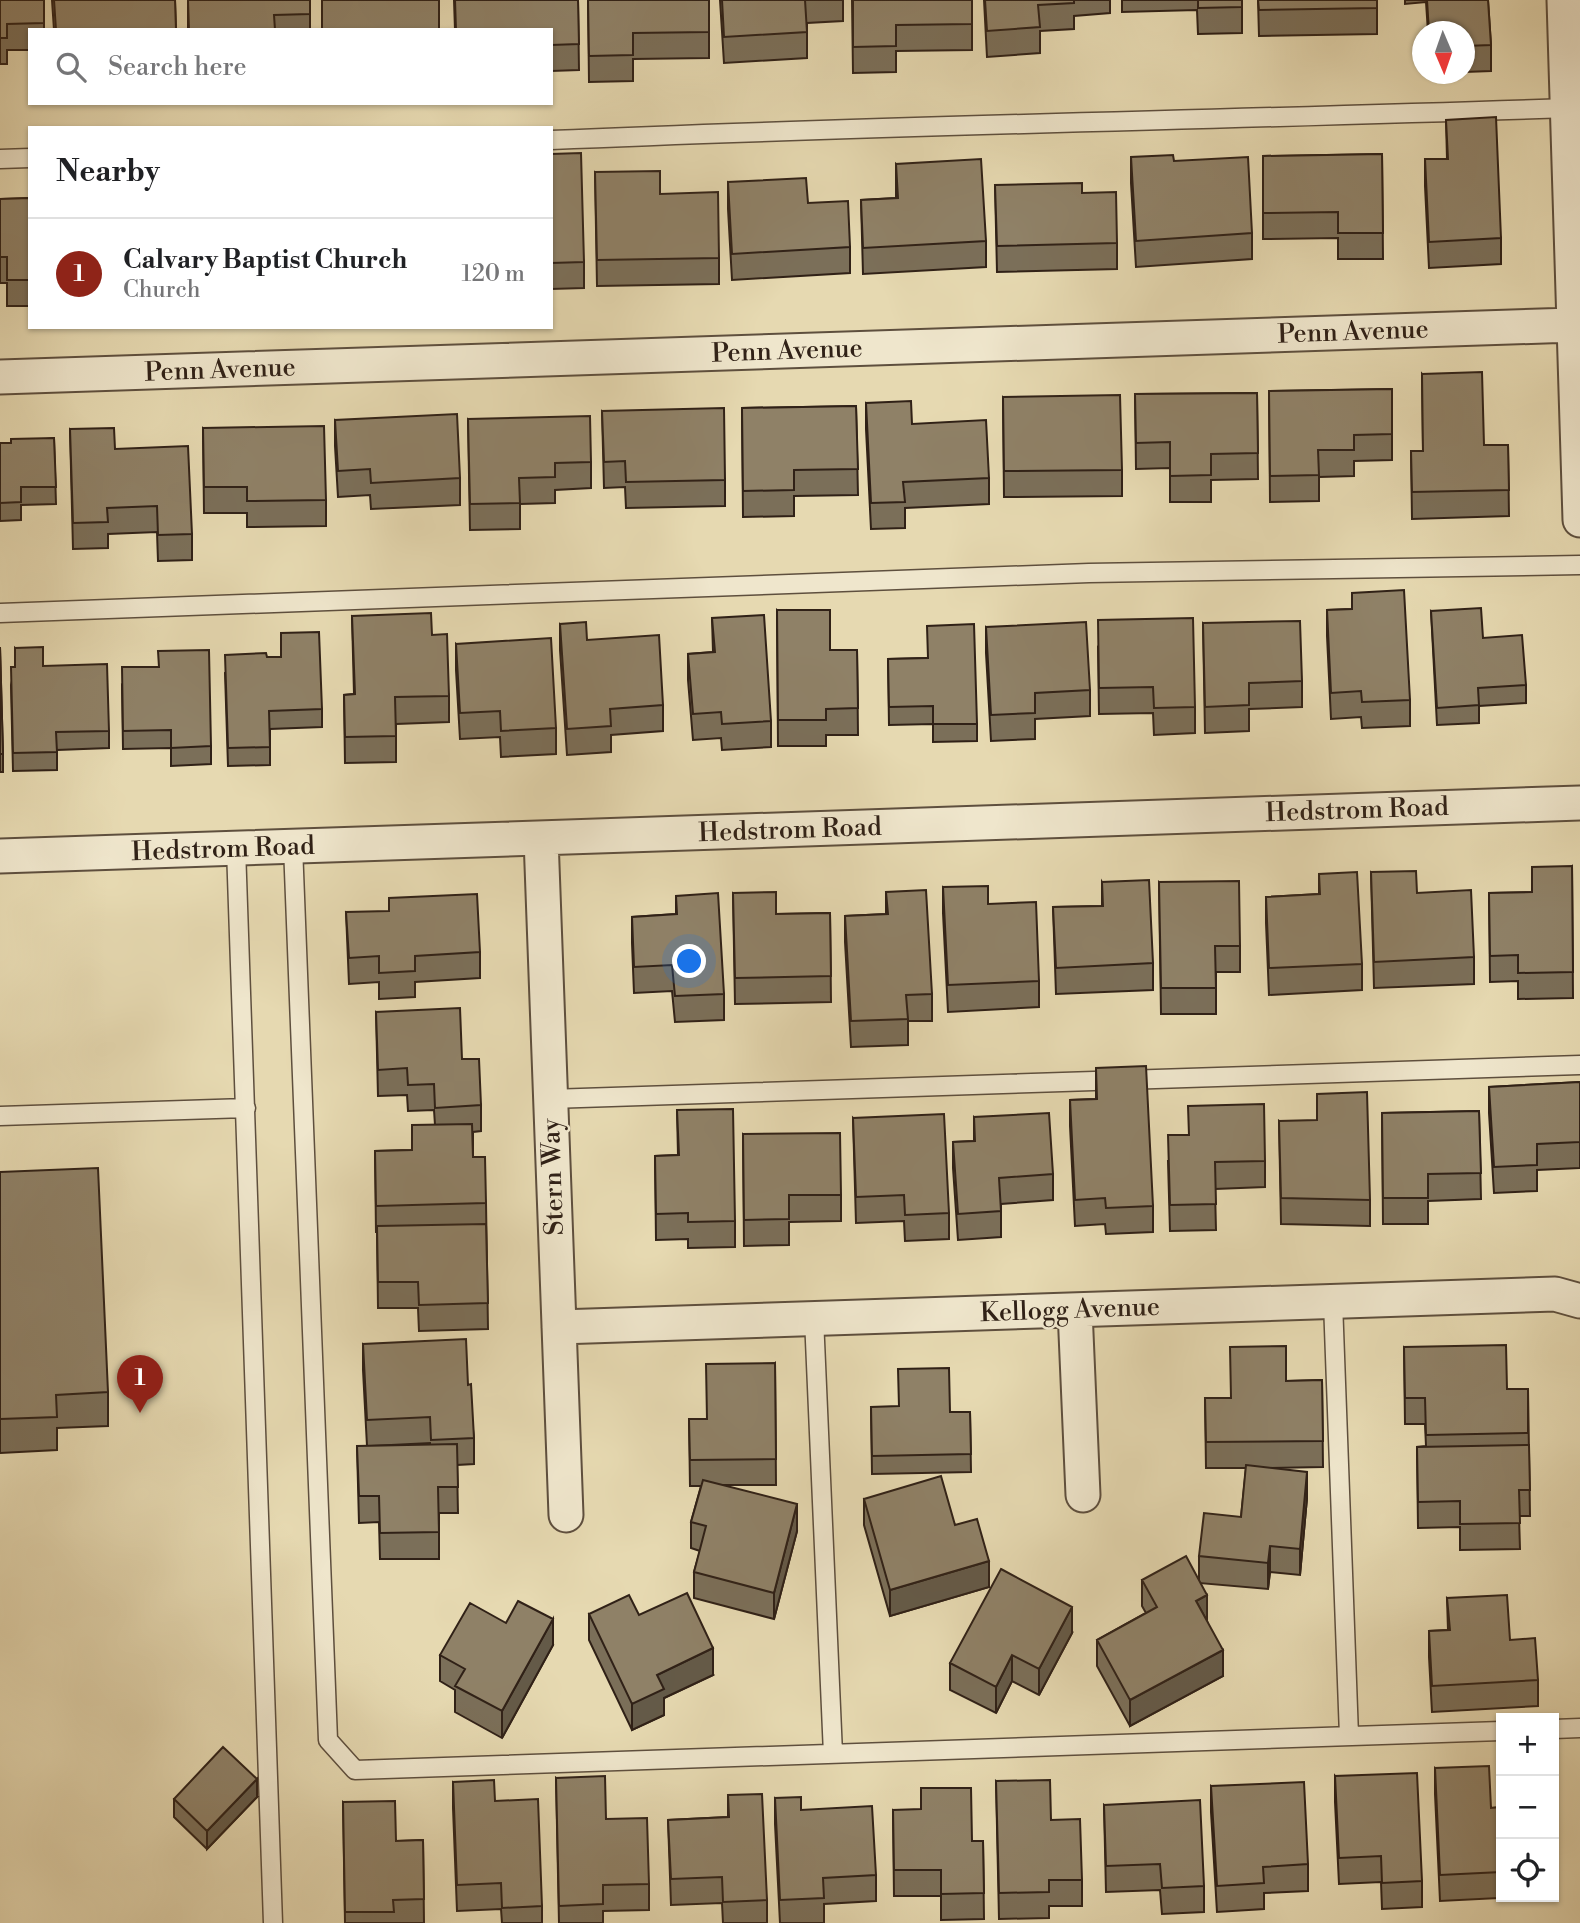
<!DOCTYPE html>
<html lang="en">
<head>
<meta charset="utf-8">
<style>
  body { margin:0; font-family:"Libre Bodoni",serif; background:#f2f2f2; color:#202124 }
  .controls { position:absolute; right:21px; bottom:21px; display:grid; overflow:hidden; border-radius:0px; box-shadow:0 2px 5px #0004 }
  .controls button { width:63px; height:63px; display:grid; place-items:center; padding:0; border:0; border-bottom:2px solid #e0e0e0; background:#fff; color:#202124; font:35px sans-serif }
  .compass { position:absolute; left:1412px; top:21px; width:63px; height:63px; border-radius:50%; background:#fff; box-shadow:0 2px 5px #0004; rotate:178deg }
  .you { position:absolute; left:690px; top:962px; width:24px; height:24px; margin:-18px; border:5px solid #fff; border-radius:50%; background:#1a73e8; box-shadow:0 0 0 10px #1a73e833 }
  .badge { display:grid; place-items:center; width:46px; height:46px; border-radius:50%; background:#8f2418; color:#fff; font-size:23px; font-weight:700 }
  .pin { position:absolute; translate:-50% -58px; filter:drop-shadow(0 2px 4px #0008) }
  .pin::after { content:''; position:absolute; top:37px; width:24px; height:21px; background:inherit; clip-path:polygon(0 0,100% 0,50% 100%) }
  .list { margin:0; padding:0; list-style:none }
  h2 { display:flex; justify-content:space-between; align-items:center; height:91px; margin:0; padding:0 28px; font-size:30px }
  h2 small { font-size:23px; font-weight:400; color:#757577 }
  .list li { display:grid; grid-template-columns:46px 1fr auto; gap:21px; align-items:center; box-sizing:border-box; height:112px; padding:0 28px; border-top:2px solid #e0e0e0 }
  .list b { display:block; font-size:26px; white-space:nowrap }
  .list p { margin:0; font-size:23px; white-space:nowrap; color:#757577 }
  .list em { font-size:23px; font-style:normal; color:#757577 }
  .icon { flex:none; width:38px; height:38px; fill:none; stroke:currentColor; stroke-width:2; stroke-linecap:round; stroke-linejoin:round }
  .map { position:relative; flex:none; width:1580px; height:1923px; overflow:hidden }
  .search { position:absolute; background:#fff; box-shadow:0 2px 5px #0004; left:28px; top:28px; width:525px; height:77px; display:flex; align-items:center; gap:18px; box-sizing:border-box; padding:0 24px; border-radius:0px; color:#757577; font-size:26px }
  .panel { position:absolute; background:#fff; box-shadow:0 2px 5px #0004; left:28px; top:126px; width:525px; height:203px; border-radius:0px }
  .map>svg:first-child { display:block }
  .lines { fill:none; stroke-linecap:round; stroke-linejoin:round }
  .service-casing { stroke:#5e4f3e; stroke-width:21 }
  .minor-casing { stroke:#5e4f3e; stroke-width:37 }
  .service { stroke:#efe6cc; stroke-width:18 }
  .minor { stroke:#efe6cc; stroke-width:33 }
  .wall { fill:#7b6f59; stroke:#302117; stroke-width:2; fill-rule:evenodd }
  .shaded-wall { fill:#645a48; stroke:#302117; stroke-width:2 }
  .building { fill:#8f8167; stroke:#302117; stroke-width:2 }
  .labels { text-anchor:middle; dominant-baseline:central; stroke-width:5; stroke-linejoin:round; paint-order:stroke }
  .street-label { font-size:26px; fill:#302117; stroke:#efe6cc }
</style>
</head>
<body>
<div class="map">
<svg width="1580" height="1923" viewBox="0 0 1580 1923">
  <rect width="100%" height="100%" fill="#e6d9b1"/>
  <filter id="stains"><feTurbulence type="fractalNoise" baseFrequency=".00286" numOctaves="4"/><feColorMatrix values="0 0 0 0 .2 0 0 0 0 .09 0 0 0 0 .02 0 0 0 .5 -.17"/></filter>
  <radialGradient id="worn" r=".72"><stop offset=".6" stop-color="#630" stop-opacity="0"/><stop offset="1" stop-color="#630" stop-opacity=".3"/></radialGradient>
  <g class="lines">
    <defs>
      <path id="service" d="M551,140C890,125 1229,120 1568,108
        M0,159L30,158
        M0,613L1089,573L1580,565
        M293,846L328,1740L355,1770L1501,1731
        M236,848L273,1923
        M550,1099L1580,1065
        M0,1116L246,1108
        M1333,1302L1349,1736
        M814,1318L833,1754
        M1554,1729L1580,1728"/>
      <path id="minor" d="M1564,0L1580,520
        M0,377L1573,325
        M541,838L566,1515
        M0,856L1580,803
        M1075,1310L1083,1495
        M559,1327L1555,1294L1580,1301"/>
    </defs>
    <use href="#service" class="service-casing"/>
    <use href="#minor" class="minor-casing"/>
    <use href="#service" class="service"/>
    <use href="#minor" class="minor"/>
  </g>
  <path class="wall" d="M0,0H44V30H30V50H7V64H0Z
    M52,0H175L176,30H54Z
    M188,0H310V30H188Z
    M454,0H578L579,70L551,71V30H455Z
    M588,0L709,32V58L633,59V81L589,82Z
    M720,0H843V21L807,23V58L724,63Z
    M852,0H972V50L896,51V72L853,73Z
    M984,0H1110V13L1074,16V29L1040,31V53L987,57Z
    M1122,0H1242V33L1198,34L1197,10L1122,12Z
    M1258,0H1377V34L1259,36Z
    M1405,0H1488L1491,45V71L1465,72V32H1428L1426,2L1405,4Z
    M1446,120L1501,238V264L1429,268L1425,186V159H1447Z
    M551,154L584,262V288L551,289Z
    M1382,154L1383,259H1338V238L1263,239V156Z
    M1131,157L1174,161L1252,233V259L1136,267L1131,183Z
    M896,164L986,241V267L863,274L861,200L896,198Z
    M595,172L660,194L719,258V284L597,286Z
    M728,182L808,203L850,247V273L732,280L728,209Z
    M995,185L1082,193L1117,243V269L997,272Z
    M30,198V306H7V283H0V199Z
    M1422,374L1484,445H1508L1509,516L1412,519L1411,451H1423Z
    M1392,389V460L1354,461V476L1319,477V501L1270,502L1269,391Z
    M1257,393L1258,479L1211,480V502H1170V468L1136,469L1135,394Z
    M1003,397L1122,470V496L1004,497Z
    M866,403L912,424L989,478V504L905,508V528L871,529L866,429Z
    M856,406L858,495L794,496V516L743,517L742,408Z
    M602,411L725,480V506L626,508L625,487L604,488Z
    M468,419L591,462V488L555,490V503L520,504V529L470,530Z
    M335,420L460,478V505L371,509L370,495L338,497L335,446Z
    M203,428L326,500V526L247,527V513H204Z
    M70,429L115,449L192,534V560L158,561L157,532L108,534V548L73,549Z
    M54,438L56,504L21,505V520L0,521V443H11Z
    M1352,593L1410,700V726L1362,728L1361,717L1331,719L1327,636V610L1352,609Z
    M777,610L830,650H857L858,735H826V746H778Z
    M1431,611L1483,638L1526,685V703L1479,706V723L1437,725Z
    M352,616L432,635L449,696V722L396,724V762L345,763L344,695L354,694Z
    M712,618L771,721V747L722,750L721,738L693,740L688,680V654L713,652Z
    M1203,623L1302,681V707L1249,709V731L1205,733Z
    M560,624L587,640L663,705V731L611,735V752L567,755L560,650Z
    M986,627L1090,690V716L1035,719V739L991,741L986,653Z
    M456,644L556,728V754L501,757L500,737L460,739L456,670Z
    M0,647L3,754V772H0Z
    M1098,647L1195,707V733L1154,735L1153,713L1099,714Z
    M15,648L109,731V748L57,750V770L13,771L11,685L15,667Z
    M267,657L322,709V727L270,729V765L228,766L225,673Z
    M928,658L977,724V741L933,742V724L889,725L888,659Z
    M122,685L211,746V764L171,766V748L123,749Z
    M1572,866L1573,998L1518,999V981L1490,982L1489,893L1532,892Z
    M1371,872L1417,893L1474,957V984L1374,988Z
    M1319,874L1362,964V990L1269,995L1266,923V897L1319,894Z
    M1102,882L1153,963V990L1056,994L1053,907L1102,906Z
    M1159,882L1240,946V972H1216V1014H1161Z
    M943,887L988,904L1039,981V1007L948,1012L943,913Z
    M886,892L932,994V1021H908V1045L851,1047L845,942V916L886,914Z
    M733,893L776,914L830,913L831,1002L735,1004Z
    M676,896L724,994V1020L675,1022L672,991L634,993L632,943V917L676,914Z
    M346,912L480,952V978L415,982V997L379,999V982L349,984Z
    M376,1012L462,1059L481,1105V1131L473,1132V1157L486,1203L488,1329L419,1331L418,1308H378L377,1232H376L375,1151L412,1150L435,1125L434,1110L408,1111L407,1095L378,1096Z
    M1096,1068L1153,1206V1232L1106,1234L1105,1224L1075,1226L1070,1126V1100L1096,1099Z
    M1580,1082V1168L1537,1170V1191L1494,1193L1489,1113V1087Z
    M677,1110L735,1221V1247L688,1248V1239L656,1240L655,1156L678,1155Z
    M1479,1111L1481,1199L1428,1201V1224H1383L1382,1113Z
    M974,1117L1053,1174V1200L1001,1204V1237L958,1240L953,1168V1142L974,1141Z
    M853,1118L949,1213V1239L905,1241L904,1221L856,1223Z
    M1279,1121L1370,1200V1226L1281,1224Z
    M743,1134L841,1195V1221L789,1222V1245L744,1246Z
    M1168,1161H1265V1187L1215,1189L1216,1230L1170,1231Z
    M0,1172L108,1392V1426L57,1428V1450L0,1453Z
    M363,1344L468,1385L474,1438V1464L457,1465L458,1513H439V1559H380L379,1522L359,1523L357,1446H367L363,1370ZM430,1443V1444L371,1446Z
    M1404,1347L1507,1389H1528L1530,1516H1519L1520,1549L1460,1550V1527L1418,1528L1417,1447L1426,1446L1425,1424H1405Z
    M775,1363L776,1485H724L797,1531L774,1619L694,1598V1572L700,1551L691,1548V1522L701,1486H690L689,1419H707Z
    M1322,1380L1323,1467L1267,1468L1307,1498L1300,1575L1270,1572L1268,1589L1200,1583L1207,1621L1223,1676L1130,1726L1097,1666V1640L1146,1613L1142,1606V1580L1199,1581V1556L1241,1517L1246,1468H1206L1205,1398H1231L1286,1381Z
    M871,1407L950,1412H970L971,1472L872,1474Z
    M864,1499L955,1525L989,1587L890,1616L864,1525Z
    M1447,1598L1510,1640L1538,1680V1706L1432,1712L1429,1657V1631L1448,1630Z
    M589,1614L713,1675L664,1698V1715L632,1730L589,1640Z
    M506,1623L553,1645L502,1738L455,1712V1690L440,1681V1655Z
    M1072,1633L1039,1695L1012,1681L996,1713L950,1690V1663Z
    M1435,1768L1491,1808L1501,1807V1897H1519L1440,1901L1435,1794Z
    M1335,1776L1422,1881V1907L1382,1909L1381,1882L1339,1884L1335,1802Z
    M556,1778L606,1819L649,1884V1910L603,1911V1923H559Z
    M996,1781L1051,1820L1082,1880V1906H1049V1918L999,1919Z
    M453,1782L495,1801L542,1906V1923H502L501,1909L457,1911L453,1808Z
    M1211,1786L1308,1864V1891L1264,1893V1909L1217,1912L1211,1812Z
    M728,1795L767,1900V1923H723L722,1903L671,1905L668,1820L728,1817Z
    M257,1797L207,1849L174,1817V1799Z
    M775,1798L801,1810L876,1875V1901L824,1904V1923H780L775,1824Z
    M343,1802L396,1841L423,1840L424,1923H345Z
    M1104,1805L1204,1886V1912L1162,1914L1160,1890L1106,1892Z
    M893,1810L972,1841H983L984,1919L941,1920V1896H894Z"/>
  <path class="shaded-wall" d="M1307,1472V1498L1300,1575V1549Z
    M797,1504V1531L774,1619V1593Z
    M1270,1546V1572L1268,1589V1563Z
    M989,1561V1587L890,1616V1590Z
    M1207,1595V1621L1196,1601Z
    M1072,1607V1633L1039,1695V1669Z
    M553,1619V1645L502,1738V1711Z
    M713,1648V1675L664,1698V1715L632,1730V1704L657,1675Z
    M1223,1650V1676L1130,1726V1700Z
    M1012,1655V1681L996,1713V1687Z
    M257,1779V1797L207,1849V1831Z"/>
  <path class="building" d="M0,0H44V23L7,24V38H0Z
    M54,0H175L176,30H56Z
    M188,0H310V14L274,15L275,30H189Z
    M322,0H439V30H322Z
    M455,0H578L579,44L551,45V30H456Z
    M588,0H709V32L633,33V55L589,56Z
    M722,0H805L807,32L724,37Z
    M853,0H972V24L896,25V46L853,47Z
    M985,0H1074V3L1038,5L1040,27L987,31Z
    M1198,0H1242V7L1198,8Z
    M1258,0H1377V8L1259,10Z
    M1427,0H1488L1491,45L1465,46V32H1429Z
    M1496,117L1501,238L1429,242L1425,159H1448L1446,120Z
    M581,153L584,262L551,263V154Z
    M1382,154L1383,233H1338V212L1263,213V156Z
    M1173,155L1174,161L1248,157L1252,233L1136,241L1131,157Z
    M981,159L986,241L863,248L861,200L898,198L896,164Z
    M660,171V194L718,192L719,258L597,260L595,172Z
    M806,178L808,203L848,201L850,247L732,254L728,182Z
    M1082,183V193L1116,192L1117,243L997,246L995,185Z
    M30,198V280H7V257H0V199Z
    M1482,372L1484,445H1508L1509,490L1412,492L1411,451H1423L1422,374Z
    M1392,389V434L1354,435V450H1318L1319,475L1270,476L1269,391Z
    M1257,393L1258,453L1211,454V475L1170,476V442L1136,443L1135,394Z
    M1120,395L1122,470L1004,471L1003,397Z
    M911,401L912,424L986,420L989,478L903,482L905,502L871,503L866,403Z
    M856,406L858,469L794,470V490L743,491L742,408Z
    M724,408L725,480L626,482L625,461L604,462L602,411Z
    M457,414L460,478L371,483L370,469L338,471L335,420Z
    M590,416L591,462L555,463V477L519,478L520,503L470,504L468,419Z
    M324,426L326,500L247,501V487H204L203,428Z
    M114,428L115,449L188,446L192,534L158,535L157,506L107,508L108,522L73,523L70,429Z
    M54,438L56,487H21V502L0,503V443H11V439Z
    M1404,590L1410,700L1362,702L1361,691L1331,693L1327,610L1352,609V593Z
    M1481,608L1483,638L1522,635L1526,685L1478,688L1479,705L1437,708L1431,611Z
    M777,610H830V650H857L858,708L826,709V720H778Z
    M431,613L432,635L447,634L449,696L395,697L396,736L345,737L344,695L355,694L352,616Z
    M764,615L771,721L722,724L721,712L693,714L688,654L715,652L712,618Z
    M1193,618L1195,707L1154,708L1153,687L1099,688L1098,620Z
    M1300,621L1302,681L1249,683V705L1205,707L1203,623Z
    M586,622L587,640L659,635L663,705L610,709L611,726L567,729L560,624Z
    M1086,622L1090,690L1035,693V713L991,715L986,627Z
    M974,624L977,724H933V706L889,707L888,659L928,658L927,626Z
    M319,632L322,709L269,711L270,747L228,748L225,655L266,653L267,657H281V633Z
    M551,638L556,728L501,731L500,711L460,713L456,644Z
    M0,647L3,754H0Z
    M43,647V666L107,664L109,731L56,732L57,752L13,753L11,667H15V648Z
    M209,650L211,746L171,748V730L123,731L122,667H159L158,651Z
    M1572,866L1573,972L1518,973V955L1490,956L1489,893L1532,892V867Z
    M1416,871L1417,893L1471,890L1474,957L1374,962L1371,872Z
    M1357,872L1362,964L1269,968L1266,897L1320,894L1319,874Z
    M1149,880L1153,963L1056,968L1053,907L1103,906L1102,882Z
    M1239,881L1240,946H1215L1216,988H1161L1159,882Z
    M988,886V904L1036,902L1039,981L948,985L943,887Z
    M926,890L932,994L906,995L908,1019L851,1021L845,916L888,914L886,892Z
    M776,892V914L830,913L831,976L735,978L733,893Z
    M718,893L724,994L675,996L672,965L634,967L632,917L677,914L676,896Z
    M477,894L480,952L415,956V971L379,973V956L349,958L346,912L389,911V898Z
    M460,1008L462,1059H479L481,1105L435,1108L434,1084L408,1085L407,1068L378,1070L376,1012Z
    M1146,1066L1153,1206L1106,1208L1105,1198L1075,1200L1070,1100L1097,1099L1096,1068Z
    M1580,1082V1142L1537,1144V1165L1494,1167L1489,1087Z
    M1367,1092L1370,1200L1281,1198L1279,1121L1317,1120V1094Z
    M1264,1104L1265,1161L1215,1162L1216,1204L1170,1205L1168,1135H1189L1188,1106Z
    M733,1109L735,1221L688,1222V1213L656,1214L655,1156L679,1155L677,1110Z
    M1479,1111L1481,1173L1428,1174V1198H1383L1382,1113Z
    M1049,1113L1053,1174L999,1178L1001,1211L958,1214L953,1142L975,1141L974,1117Z
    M944,1114L949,1213L905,1215L904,1195L856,1197L853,1118Z
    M472,1124L473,1157H485L486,1203L376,1206L375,1151L412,1150V1125Z
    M840,1133L841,1195H789V1219L744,1220L743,1134Z
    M98,1168L108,1392L56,1395L57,1417L0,1419V1172Z
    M486,1224L488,1303L419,1305L418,1282H378L377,1226Z
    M466,1339L468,1385L471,1384L474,1438L431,1440L430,1417L367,1420L363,1344Z
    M1506,1345L1507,1389H1528V1433L1426,1435L1425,1398H1405L1404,1347Z
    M1286,1346V1381L1322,1380L1323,1441L1206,1442L1205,1398H1231L1230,1347Z
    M775,1363L776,1459L690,1460L689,1419H707L706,1364Z
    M949,1368L950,1412H970L971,1454L872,1456L871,1407L899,1406L898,1369Z
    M457,1444L458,1487H438L439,1532L380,1533L379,1496H359L357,1446Z
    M1529,1445L1530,1490H1519L1520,1523L1460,1524V1501L1418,1502L1417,1447Z
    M1246,1465L1307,1472L1300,1549L1270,1546L1268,1563L1199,1556L1204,1513L1241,1517Z
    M941,1476L955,1525L977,1519L989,1561L890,1590L864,1499Z
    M703,1480L797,1504L774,1593L694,1572L706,1526L691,1522Z
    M1186,1556L1207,1595L1196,1601L1223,1650L1130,1700L1097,1640L1157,1607L1142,1580Z
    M1001,1569L1072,1607L1039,1669L1012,1655L996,1687L950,1663Z
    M687,1593L713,1648L657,1675L664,1689L632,1704L589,1614L629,1595L639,1615Z
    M1507,1595L1510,1640L1535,1638L1538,1680L1432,1686L1429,1631L1450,1630L1447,1598Z
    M518,1601L553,1619L502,1711L455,1686L465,1669L440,1655L470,1603L506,1623Z
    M223,1747L257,1779L207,1831L174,1799Z
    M1489,1766L1491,1808L1501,1807V1872L1440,1875L1435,1768Z
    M1417,1773L1422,1881L1382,1883L1381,1856L1339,1858L1335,1776Z
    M605,1776L606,1819L647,1818L649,1884L603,1885V1904L559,1906L556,1778Z
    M494,1780L495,1801L538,1799L542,1906L502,1908L501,1883L457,1885L453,1782Z
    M1050,1780L1051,1820L1080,1819L1082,1880H1049V1892L999,1893L996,1781Z
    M1304,1782L1308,1864L1263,1867L1264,1883L1217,1886L1211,1786Z
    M921,1788H971L972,1841H983L984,1893L941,1894V1870H894L893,1810L921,1809Z
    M762,1794L767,1900L723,1902L722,1877L671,1879L668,1820L729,1817L728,1795Z
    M801,1797V1810L872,1806L876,1875L823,1878L824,1898L780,1900L775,1798Z
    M1200,1800L1204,1886L1162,1888L1160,1864L1106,1866L1104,1805Z
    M395,1801L396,1841L423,1840L424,1899L393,1900L394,1912H345L343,1802Z"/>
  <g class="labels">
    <g class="street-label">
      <text transform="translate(1353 332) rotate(-2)">Penn Avenue</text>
      <text transform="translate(787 351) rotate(-2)">Penn Avenue</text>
      <text transform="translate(220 370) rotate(-2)">Penn Avenue</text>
      <text transform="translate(1357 810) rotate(-2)">Hedstrom Road</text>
      <text transform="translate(790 830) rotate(-2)">Hedstrom Road</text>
      <text transform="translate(223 849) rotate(-2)">Hedstrom Road</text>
      <text transform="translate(553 1177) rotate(-92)">Stern Way</text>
      <text transform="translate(1070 1310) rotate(-2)">Kellogg Avenue</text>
    </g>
  </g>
  <rect width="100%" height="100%" filter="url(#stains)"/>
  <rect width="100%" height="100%" fill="url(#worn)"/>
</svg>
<div class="controls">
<button>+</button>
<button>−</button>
<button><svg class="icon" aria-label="locate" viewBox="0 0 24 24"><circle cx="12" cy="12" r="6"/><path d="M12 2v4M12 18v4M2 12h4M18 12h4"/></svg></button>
</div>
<svg class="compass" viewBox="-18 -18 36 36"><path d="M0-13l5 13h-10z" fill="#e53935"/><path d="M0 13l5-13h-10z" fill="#757577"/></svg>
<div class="you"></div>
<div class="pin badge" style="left:140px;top:1413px">1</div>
<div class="search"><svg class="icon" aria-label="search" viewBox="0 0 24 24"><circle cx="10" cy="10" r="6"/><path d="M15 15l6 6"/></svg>Search here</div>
<section class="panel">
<h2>Nearby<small></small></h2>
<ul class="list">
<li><span class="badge">1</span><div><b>Calvary Baptist Church</b><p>Church</p></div><em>120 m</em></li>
</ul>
</section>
</div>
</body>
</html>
